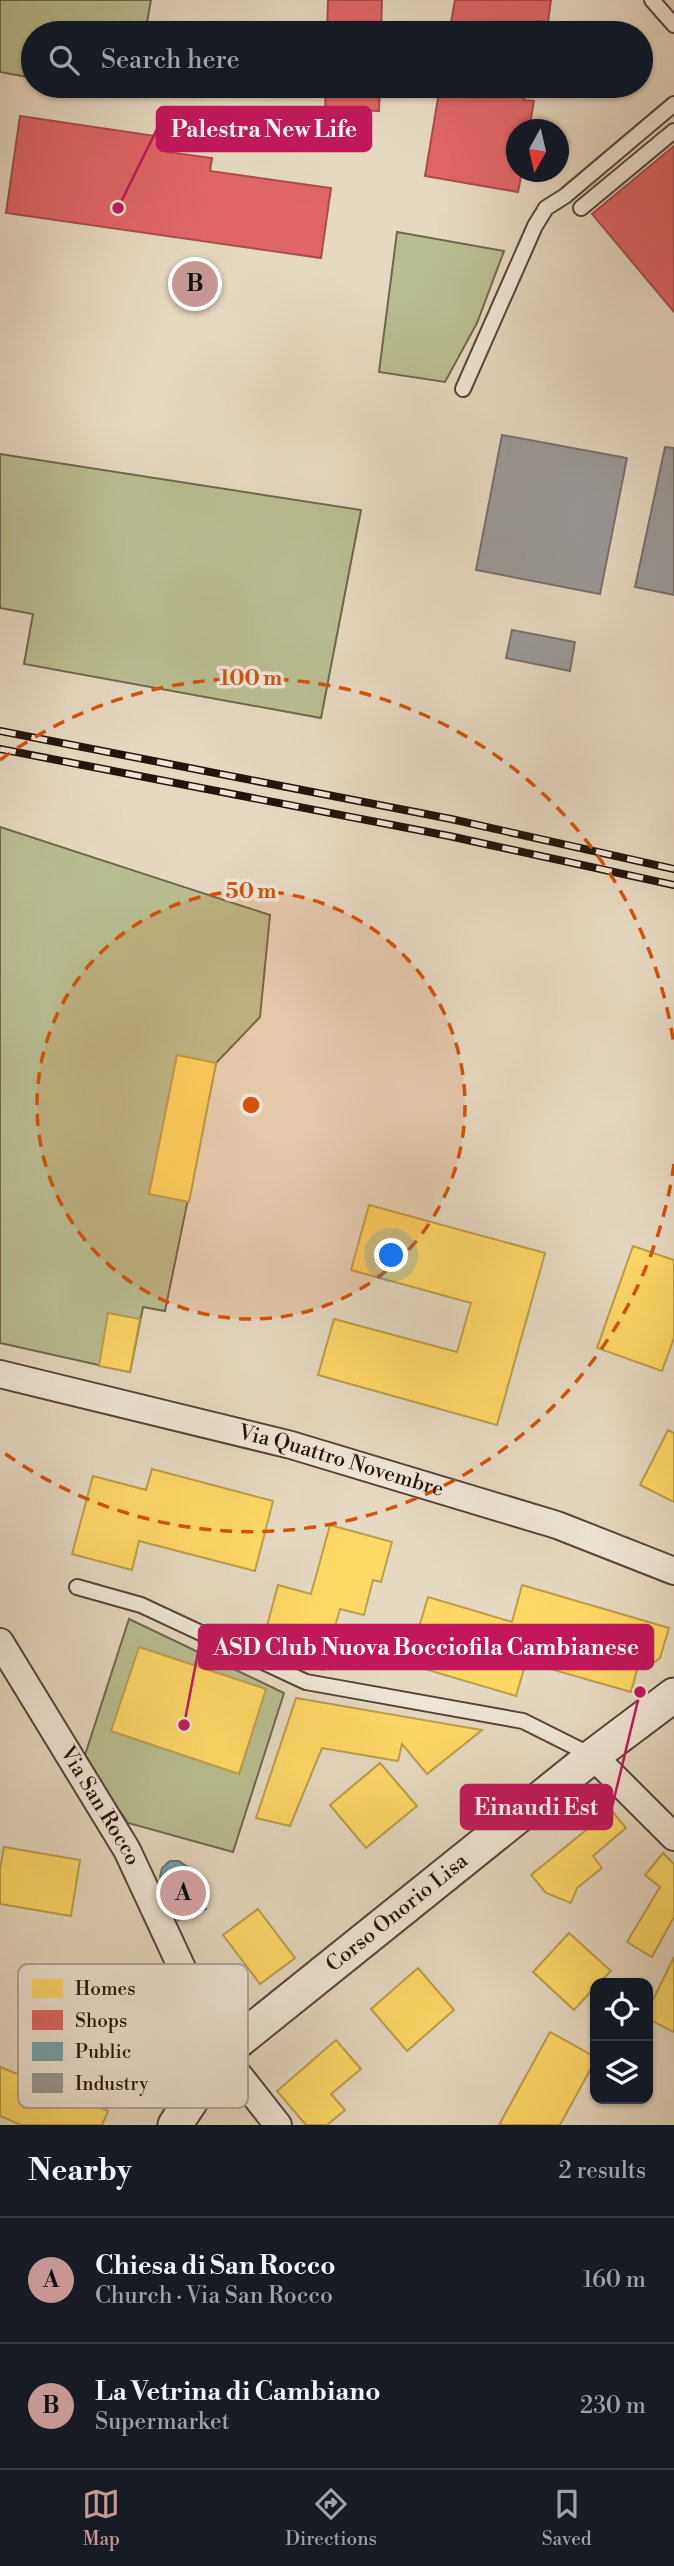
<!DOCTYPE html>
<html lang="en">
<head>
<meta charset="utf-8">
<style>
  body { margin:0; font-family:"Libre Bodoni",serif; background:#242831; color:#f1f3f6 }
  .controls { position:absolute; right:21px; bottom:21px; display:grid; overflow:hidden; border-radius:14px; box-shadow:0 2px 5px #0004 }
  .controls button { width:63px; height:63px; display:grid; place-items:center; padding:0; border:0; border-bottom:2px solid #363941; background:#171b24; color:#f1f3f6; font:35px sans-serif }
  .compass { position:absolute; left:506px; top:119px; width:63px; height:63px; border-radius:50%; background:#171b24; box-shadow:0 2px 5px #0004; rotate:188deg }
  .you { position:absolute; left:392px; top:1256px; width:24px; height:24px; margin:-18px; border:5px solid #fff; border-radius:50%; background:#1a73e8; box-shadow:0 0 0 10px #1a73e833 }
  .badge { display:grid; place-items:center; width:46px; height:46px; border-radius:50%; background:#c59692; color:#111; font-size:23px; font-weight:700 }
  .pin { position:absolute; translate:-50% -50%; border:4px solid #fff; box-shadow:0 2px 7px #0006 }
  .list { margin:0; padding:0; list-style:none }
  h2 { display:flex; justify-content:space-between; align-items:center; height:91px; margin:0; padding:0 28px; font-size:30px }
  h2 small { font-size:23px; font-weight:400; color:#9ea1a6 }
  .list li { display:grid; grid-template-columns:46px 1fr auto; gap:21px; align-items:center; box-sizing:border-box; height:126px; padding:0 28px; border-top:2px solid #363941 }
  .list b { display:block; font-size:26px; white-space:nowrap }
  .list p { margin:0; font-size:23px; white-space:nowrap; color:#9ea1a6 }
  .list em { font-size:23px; font-style:normal; color:#9ea1a6 }
  .icon { flex:none; width:38px; height:38px; fill:none; stroke:currentColor; stroke-width:2; stroke-linecap:round; stroke-linejoin:round }
  .map { position:relative; flex:none; width:674px; height:2125px; overflow:hidden }
  .search { position:absolute; background:#171b24; box-shadow:0 2px 5px #0004; left:21px; right:21px; top:21px; height:77px; display:flex; align-items:center; gap:18px; box-sizing:border-box; padding:0 24px; border-radius:38px; color:#9ea1a6; font-size:26px }
  .sheet { height:343px; background:#171b24 }
  nav { display:flex; justify-content:space-around; align-items:center; box-sizing:border-box; height:98px; border-top:2px solid #363941; background:#171b24; font-size:19px; color:#9ea1a6 }
  nav a { display:grid; justify-items:center; gap:4px }
  nav .on { color:#c59692 }
  .map>svg:first-child { display:block }
  .green { fill:#b9be90; stroke:#6e684d; stroke-width:2 }
  .homes { fill:#ffd966; stroke:#bd9e4a; stroke-width:2 }
  .shops { fill:#e06666; stroke:#a84d4a; stroke-width:2 }
  .public { fill:#76a5af; stroke:#5d797e; stroke-width:2 }
  .industry { fill:#999; stroke:#76716e; stroke-width:2 }
  .lines { fill:none; stroke-linecap:round; stroke-linejoin:round }
  .service-casing { stroke:#544438; stroke-width:18 }
  .minor-casing { stroke:#544438; stroke-width:30 }
  .tertiary-casing { stroke:#544438; stroke-width:37 }
  .service { stroke:#efe6d7; stroke-width:14 }
  .minor { stroke:#efe6d7; stroke-width:26 }
  .tertiary { stroke:#efe6d7; stroke-width:33 }
  .rail-casing { stroke:#24130a; stroke-width:8 }
  .rail { stroke:#efe6d7; stroke-width:5; stroke-dasharray:16; stroke-linecap:butt }
  .ring { fill:none; stroke:#d4520c; stroke-width:3.5; stroke-dasharray:12 9 }
  .labels { text-anchor:middle; dominant-baseline:central; stroke-width:7; stroke-linejoin:round; paint-order:stroke }
  .street-label { font-size:21px; fill:#24130a; stroke:#efe6d7 }
  .key { fill:#efe6d7; stroke:#b2a79a; stroke-width:2 }
  .key-label { font-size:19px; fill:#24130a }
  .centre { fill:#d4520c; stroke:#efe6d7; stroke-width:3.5 }
  .ring-label { font-size:21px; text-anchor:middle; font-weight:bold; fill:#d4520c; stroke:#efe6d7; stroke-width:7; stroke-linejoin:round; paint-order:stroke }
  .leader { fill:none; stroke:#c2185b; stroke-width:2.5 }
  .callout-dot { fill:#c2185b; stroke:#efe6d7; stroke-width:2.5 }
  .callout { fill:#c2185b; stroke:#c2185b; stroke-width:2.5 }
  .callout-label { font-size:23px; text-anchor:middle; font-weight:bold; fill:#fff }
</style>
</head>
<body>
<div class="map">
<svg width="674" height="2125" viewBox="0 0 674 2125">
  <rect width="100%" height="100%" fill="#e6d9c1"/>
  <filter id="stains"><feTurbulence type="fractalNoise" baseFrequency=".00286" numOctaves="4"/><feColorMatrix values="0 0 0 0 .2 0 0 0 0 .09 0 0 0 0 .02 0 0 0 .5 -.17"/></filter>
  <radialGradient id="worn" r=".72"><stop offset=".6" stop-color="#630" stop-opacity="0"/><stop offset="1" stop-color="#630" stop-opacity=".3"/></radialGradient>
  <path class="green" d="M0,0H151L145,33H33V78L0,72Z
    M73,86H136L132,97Z
    M397,232L504,251L477,323L445,382L379,372Z
    M0,454L361,510L321,718L24,664L33,614L0,608Z
    M0,827L270,915L260,1017L216,1063L165,1311L143,1307L130,1372L0,1343Z
    M129,1619L284,1693L233,1852L128,1823L84,1758Z"/>
  <path class="homes" d="M177,1055L216,1063L189,1202L149,1194Z
    M369,1205L545,1253L497,1425L318,1375L334,1319L457,1352L471,1303L351,1270Z
    M633,1246L674,1260V1338L662,1371L597,1348Z
    M108,1313L140,1319L130,1372L99,1366Z
    M668,1430L674,1433V1502L640,1485Z
    M152,1469L273,1501L255,1571L139,1541L132,1570L72,1554L93,1476L146,1490Z
    M330,1525L392,1542L381,1582L373,1580L364,1615L340,1609L323,1670L260,1652L278,1585L311,1594Z
    M522,1585L669,1628L660,1658L647,1668L638,1666L631,1692L526,1662L516,1696L408,1664L428,1597L512,1622Z
    M139,1647L266,1689L239,1774L111,1731Z
    M296,1698L482,1730L427,1774L402,1744L398,1761L322,1748L290,1826L256,1818Z
    M380,1763L417,1806L366,1848L330,1805Z
    M611,1810L626,1828L593,1856L602,1868L577,1888L571,1903L546,1893L531,1875Z
    M4,1847L80,1860L71,1916L0,1904V1869Z
    M663,1853L674,1864V1917L652,1957L627,1942L660,1887L645,1875Z
    M258,1909L295,1958L260,1984L223,1935Z
    M569,1933L611,1971L599,1983H595V1987L574,2010L533,1972Z
    M674,1957V2032L648,2019V2010Z
    M418,1968L454,2010L407,2051L371,2009Z
    M550,2032L595,2057V2061L560,2125H499Z
    M336,2040L361,2069L331,2094L345,2110L327,2125H306L277,2091Z
    M0,2067L108,2111L102,2125H21L0,2116Z"/>
  <path class="shops" d="M328,0H382L381,33H327Z
    M455,0H551L548,22L537,21L535,33H449Z
    M326,86H380L379,111L325,109Z
    M440,86H526L524,100L534,101L529,130H516V172H522L518,192L425,176Z
    M20,116L169,138L167,152L212,158L210,171L331,188L321,258L6,213Z
    M674,146V312L592,214Z"/>
  <path class="public" d="M170,1861H179L189,1868L206,1909L178,1920L160,1877L162,1868Z"/>
  <path class="industry" d="M502,435L627,458L600,594L476,570Z
    M665,447L674,448V595L635,587Z
    M512,630L575,642L570,671L506,658Z"/>
  <g class="lines">
    <defs>
      <path id="service" d="M652,0L674,25
        M581,208L674,131
        M463,389L535,226L546,208L565,196L674,104
        M77,1587L141,1605L306,1682L523,1721L593,1756"/>
      <g id="minor">
        <path id="s1" d="M0,1374L291,1445L557,1525L674,1571"/>
        <path id="s2" d="M0,1642L127,1850L222,2054L278,2125"/>
        <path d="M593,1756L674,1837"/>
      </g>
      <g id="tertiary">
        <path id="s3" d="M175,2125L222,2054L593,1756L674,1695"/>
      </g>
    </defs>
    <use href="#service" class="service-casing"/>
    <use href="#minor" class="minor-casing"/>
    <use href="#tertiary" class="tertiary-casing"/>
    <use href="#service" class="service"/>
    <use href="#minor" class="minor"/>
    <use href="#tertiary" class="tertiary"/>
    <defs>
      <path id="rail" d="M0,731L451,819L674,869
        M0,749L449,836L674,885"/>
    </defs>
    <use href="#rail" class="rail-casing"/>
    <use href="#rail" class="rail"/>
  </g>
  <circle cx="251" cy="1105" r="214" fill="#d4520c" fill-opacity=".12"/>
  <g class="ring">
    <circle cx="251" cy="1105" r="214"/>
    <path d="M674 1164A427 427 0 0 1 0 1450M0 760A427 427 0 0 1 674 1046"/>
  </g>
  <g class="labels">
    <g class="street-label">
      <text stroke="none"><textPath href="#s1" startOffset="352">Via Quattro Novembre</textPath></text>
      <text stroke="none"><textPath href="#s2" startOffset="192">Via San Rocco</textPath></text>
      <text stroke="none"><textPath href="#s3" startOffset="310">Corso Onorio Lisa</textPath></text>
    </g>
  </g>
  <rect x="18" y="1964" width="230" height="144" rx="10" class="key"/>
  <rect x="32" y="1979" width="31" height="19" fill="#ffd966"/>
  <rect x="32" y="2010" width="31" height="20" fill="#e06666"/>
  <rect x="32" y="2042" width="31" height="19" fill="#76a5af"/>
  <rect x="32" y="2073" width="31" height="20" fill="#999"/>
  <g class="key-label">
    <text x="75" y="1995">Homes</text>
    <text x="75" y="2027">Shops</text>
    <text x="75" y="2058">Public</text>
    <text x="75" y="2090">Industry</text>
  </g>
  <circle cx="251" cy="1105" r="10" class="centre"/>
  <g class="ring-label">
    <text x="251" y="685">100 m</text>
    <text x="251" y="898">50 m</text>
  </g>
  <path class="leader" d="M118 208L157 129M184 1725L199 1647M640 1692L612 1807"/>
  <g class="callout-dot">
    <circle cx="118" cy="208" r="7"/>
    <circle cx="184" cy="1725" r="7"/>
    <circle cx="640" cy="1692" r="7"/>
  </g>
  <g class="callout">
    <rect x="157" y="107" width="214" height="44" rx="7"/>
    <rect x="199" y="1625" width="454" height="44" rx="7"/>
    <rect x="461" y="1785" width="151" height="44" rx="7"/>
  </g>
  <g class="callout-label">
    <text x="264" y="137">Palestra New Life</text>
    <text x="426" y="1655">ASD Club Nuova Bocciofila Cambianese</text>
    <text x="536" y="1815">Einaudi Est</text>
  </g>
  <rect width="100%" height="100%" filter="url(#stains)"/>
  <rect width="100%" height="100%" fill="url(#worn)"/>
</svg>
<div class="controls">
<button><svg class="icon" aria-label="locate" viewBox="0 0 24 24"><circle cx="12" cy="12" r="6"/><path d="M12 2v4M12 18v4M2 12h4M18 12h4"/></svg></button>
<button><svg class="icon" aria-label="layers" viewBox="0 0 24 24"><path d="M12 4l9 5-9 5-9-5zM3 14l9 5 9-5"/></svg></button>
</div>
<svg class="compass" viewBox="-18 -18 36 36"><path d="M0-13l5 13h-10z" fill="#e53935"/><path d="M0 13l5-13h-10z" fill="#9ea1a6"/></svg>
<div class="you"></div>
<div class="pin badge" style="left:183px;top:1893px">A</div>
<div class="pin badge" style="left:195px;top:284px">B</div>
<div class="search"><svg class="icon" aria-label="search" viewBox="0 0 24 24"><circle cx="10" cy="10" r="6"/><path d="M15 15l6 6"/></svg>Search here</div>
</div>
<section class="sheet">
<h2>Nearby<small>2 results</small></h2>
<ul class="list">
<li><span class="badge">A</span><div><b>Chiesa di San Rocco</b><p>Church · Via San Rocco</p></div><em>160 m</em></li>
<li><span class="badge">B</span><div><b>La Vetrina di Cambiano</b><p>Supermarket</p></div><em>230 m</em></li>
</ul>
</section>
<nav>
<a class="on"><svg class="icon" aria-label="map" viewBox="0 0 24 24"><path d="M3 6l6-2 6 2 6-2v14l-6 2-6-2-6 2zM9 4v14M15 6v14"/></svg>Map</a>
<a><svg class="icon" aria-label="directions" viewBox="0 0 24 24"><path d="M12 3l9 9-9 9-9-9zM9 14v-3h6M13 9l2 2-2 2"/></svg>Directions</a>
<a><svg class="icon" aria-label="saved" viewBox="0 0 24 24"><path d="M7 4h10v16l-5-4-5 4z"/></svg>Saved</a>
</nav>
</body>
</html>
